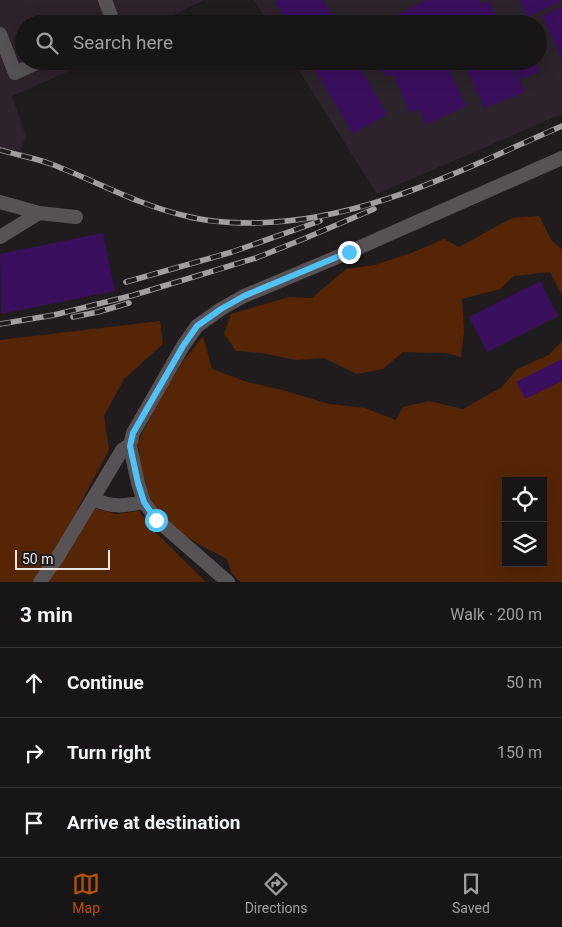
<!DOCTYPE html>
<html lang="en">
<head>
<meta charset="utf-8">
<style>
  body { margin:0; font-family:Roboto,sans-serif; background:#252223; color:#f1f3f6 }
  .controls { position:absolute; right:15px; bottom:15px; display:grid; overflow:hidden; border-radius:0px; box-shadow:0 5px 20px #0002 }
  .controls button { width:45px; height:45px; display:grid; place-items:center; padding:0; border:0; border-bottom:1px solid #363435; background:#181516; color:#f1f3f6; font:25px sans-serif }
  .scale { position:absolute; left:15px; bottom:12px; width:95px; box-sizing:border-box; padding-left:5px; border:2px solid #e9e6e8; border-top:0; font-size:14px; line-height:18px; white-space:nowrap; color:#e9e6e8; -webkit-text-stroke:4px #201c1e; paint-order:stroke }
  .stop { position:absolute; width:15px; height:15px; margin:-11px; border:4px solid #4fc3f7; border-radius:50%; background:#fff }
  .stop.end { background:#4fc3f7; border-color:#fff; box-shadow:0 1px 5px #0008 }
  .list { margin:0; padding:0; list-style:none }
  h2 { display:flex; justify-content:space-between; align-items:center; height:65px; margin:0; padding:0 20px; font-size:21px }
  h2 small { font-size:16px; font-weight:400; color:#9f9fa1 }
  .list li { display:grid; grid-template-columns:32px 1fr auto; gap:15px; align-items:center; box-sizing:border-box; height:70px; padding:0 20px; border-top:1px solid #363435 }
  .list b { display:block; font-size:19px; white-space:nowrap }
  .list em { font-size:16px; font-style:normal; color:#9f9fa1 }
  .icon { flex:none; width:28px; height:28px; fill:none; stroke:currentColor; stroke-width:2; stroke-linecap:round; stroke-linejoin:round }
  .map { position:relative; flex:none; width:562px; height:582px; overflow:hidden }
  .search { position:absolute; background:#181516; box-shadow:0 5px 20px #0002; left:15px; right:15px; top:15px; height:55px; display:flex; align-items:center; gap:12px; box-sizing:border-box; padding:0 18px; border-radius:28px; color:#9f9fa1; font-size:19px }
  .sheet { height:275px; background:#181516 }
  nav { display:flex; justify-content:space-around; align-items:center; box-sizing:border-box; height:70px; border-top:1px solid #363435; background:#181516; font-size:14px; color:#9f9fa1 }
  nav a { display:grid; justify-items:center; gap:2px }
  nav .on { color:#b45309 }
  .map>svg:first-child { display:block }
  .built { fill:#2d232a }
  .green { fill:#552505; fill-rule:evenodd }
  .building { fill:#3a105e }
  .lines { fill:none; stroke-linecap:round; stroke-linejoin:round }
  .minor { stroke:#575256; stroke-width:14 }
  .rail-casing { stroke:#a19ea0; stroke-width:5.5 }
  .rail { stroke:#201c1e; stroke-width:4; stroke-dasharray:11; stroke-linecap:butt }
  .route { stroke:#4fc3f7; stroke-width:6 }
</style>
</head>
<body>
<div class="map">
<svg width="562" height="582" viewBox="0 0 562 582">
  <rect width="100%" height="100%" fill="#201c1e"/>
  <path class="built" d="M0,0H204L169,17L172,24H24V61H92L12,96L26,136L20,152L0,146Z
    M254,0H562V114L377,194L293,61H538V24H269Z"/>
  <path class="green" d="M539,216L552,241L562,249V295L550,272L514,276L500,289L462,299L464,332L461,357L446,353L403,352L383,369L357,374L324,358L296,360L262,353L236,351L224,334L231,314L289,297L312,298L346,269L375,265L411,253L444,239L459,247L512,218Z
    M160,321L163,344L124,379L104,416L109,450L78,508L68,554L94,508L116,514L139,511L153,530L206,582H0V340Z
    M203,336L212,369L247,382L286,391L329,404L365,408L396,420L403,407L429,401L463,409L502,387L517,369L549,355L562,341V582H241L232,574L227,559L200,545L164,521L150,497L140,464L138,442L146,426L165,391L184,360ZM506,481H543V563H506Z"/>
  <path class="building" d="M278,0H323L336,24H288L275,2Z
    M427,0H479L481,4L489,1L500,24H379Z
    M519,0H559L560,2L527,17Z
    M562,6V59L542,16Z
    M310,61H357L387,115L353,134Z
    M377,61H445L466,106L425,125L419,109L410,113L393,74L385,77Z
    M463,61H509L525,92L484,108Z
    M512,61H535L540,71L521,80Z
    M103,233L115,291L1,314L0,254Z
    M540,281L558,316L487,352L469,317Z
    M562,359V381L525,399L516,382Z"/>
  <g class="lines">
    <path class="minor" d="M105,0L114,24
      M0,34L15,73L41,61
      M0,202L39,213L76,217
      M0,237L39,213
      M93,499C113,508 123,506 144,502
      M40,582L59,555L122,450L126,447L130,446
      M228,582L157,520L144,502L138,483L130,446L133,433L183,346L197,326L221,309L244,296L349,252L562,158"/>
    <defs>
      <path id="rail" d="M0,150C17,155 35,158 51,164C96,181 138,205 186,216C208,222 231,223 253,223C364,222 463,169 562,126
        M126,282L232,252L320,221
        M73,317L98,312L129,303
        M0,324L54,315L134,295L256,258L301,240L374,209"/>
    </defs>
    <use href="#rail" class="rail-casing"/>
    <use href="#rail" class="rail"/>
  </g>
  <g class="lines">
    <path class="route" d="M156,520L144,502L138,483L130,446L133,433L183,346L197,326L221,309L244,296L349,252"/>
  </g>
</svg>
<div class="controls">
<button><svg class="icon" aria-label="locate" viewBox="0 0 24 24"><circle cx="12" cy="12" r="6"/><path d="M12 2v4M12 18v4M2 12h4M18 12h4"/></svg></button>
<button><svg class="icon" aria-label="layers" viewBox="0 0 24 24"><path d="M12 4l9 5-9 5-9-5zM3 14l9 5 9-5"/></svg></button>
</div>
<div class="scale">50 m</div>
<div class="stop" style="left:156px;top:520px"></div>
<div class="stop end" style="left:349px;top:252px"></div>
<div class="search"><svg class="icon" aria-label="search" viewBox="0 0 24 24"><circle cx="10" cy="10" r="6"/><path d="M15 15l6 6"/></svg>Search here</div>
</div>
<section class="sheet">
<h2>3 min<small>Walk · 200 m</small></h2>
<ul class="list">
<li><svg class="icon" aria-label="ahead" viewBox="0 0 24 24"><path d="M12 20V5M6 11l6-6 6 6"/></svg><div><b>Continue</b></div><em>50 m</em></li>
<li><svg class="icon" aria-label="right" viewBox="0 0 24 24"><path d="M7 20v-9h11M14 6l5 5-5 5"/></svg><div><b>Turn right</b></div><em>150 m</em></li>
<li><svg class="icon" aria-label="arrive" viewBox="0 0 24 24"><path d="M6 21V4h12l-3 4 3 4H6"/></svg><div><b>Arrive at destination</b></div></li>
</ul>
</section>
<nav>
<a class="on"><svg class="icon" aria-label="map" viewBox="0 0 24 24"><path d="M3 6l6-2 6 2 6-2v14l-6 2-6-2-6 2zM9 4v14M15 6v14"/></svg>Map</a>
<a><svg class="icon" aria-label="directions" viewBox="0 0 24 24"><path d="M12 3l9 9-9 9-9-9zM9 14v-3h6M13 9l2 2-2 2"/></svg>Directions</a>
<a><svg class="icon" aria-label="saved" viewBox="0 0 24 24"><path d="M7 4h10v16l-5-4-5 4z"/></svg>Saved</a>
</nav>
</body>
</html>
